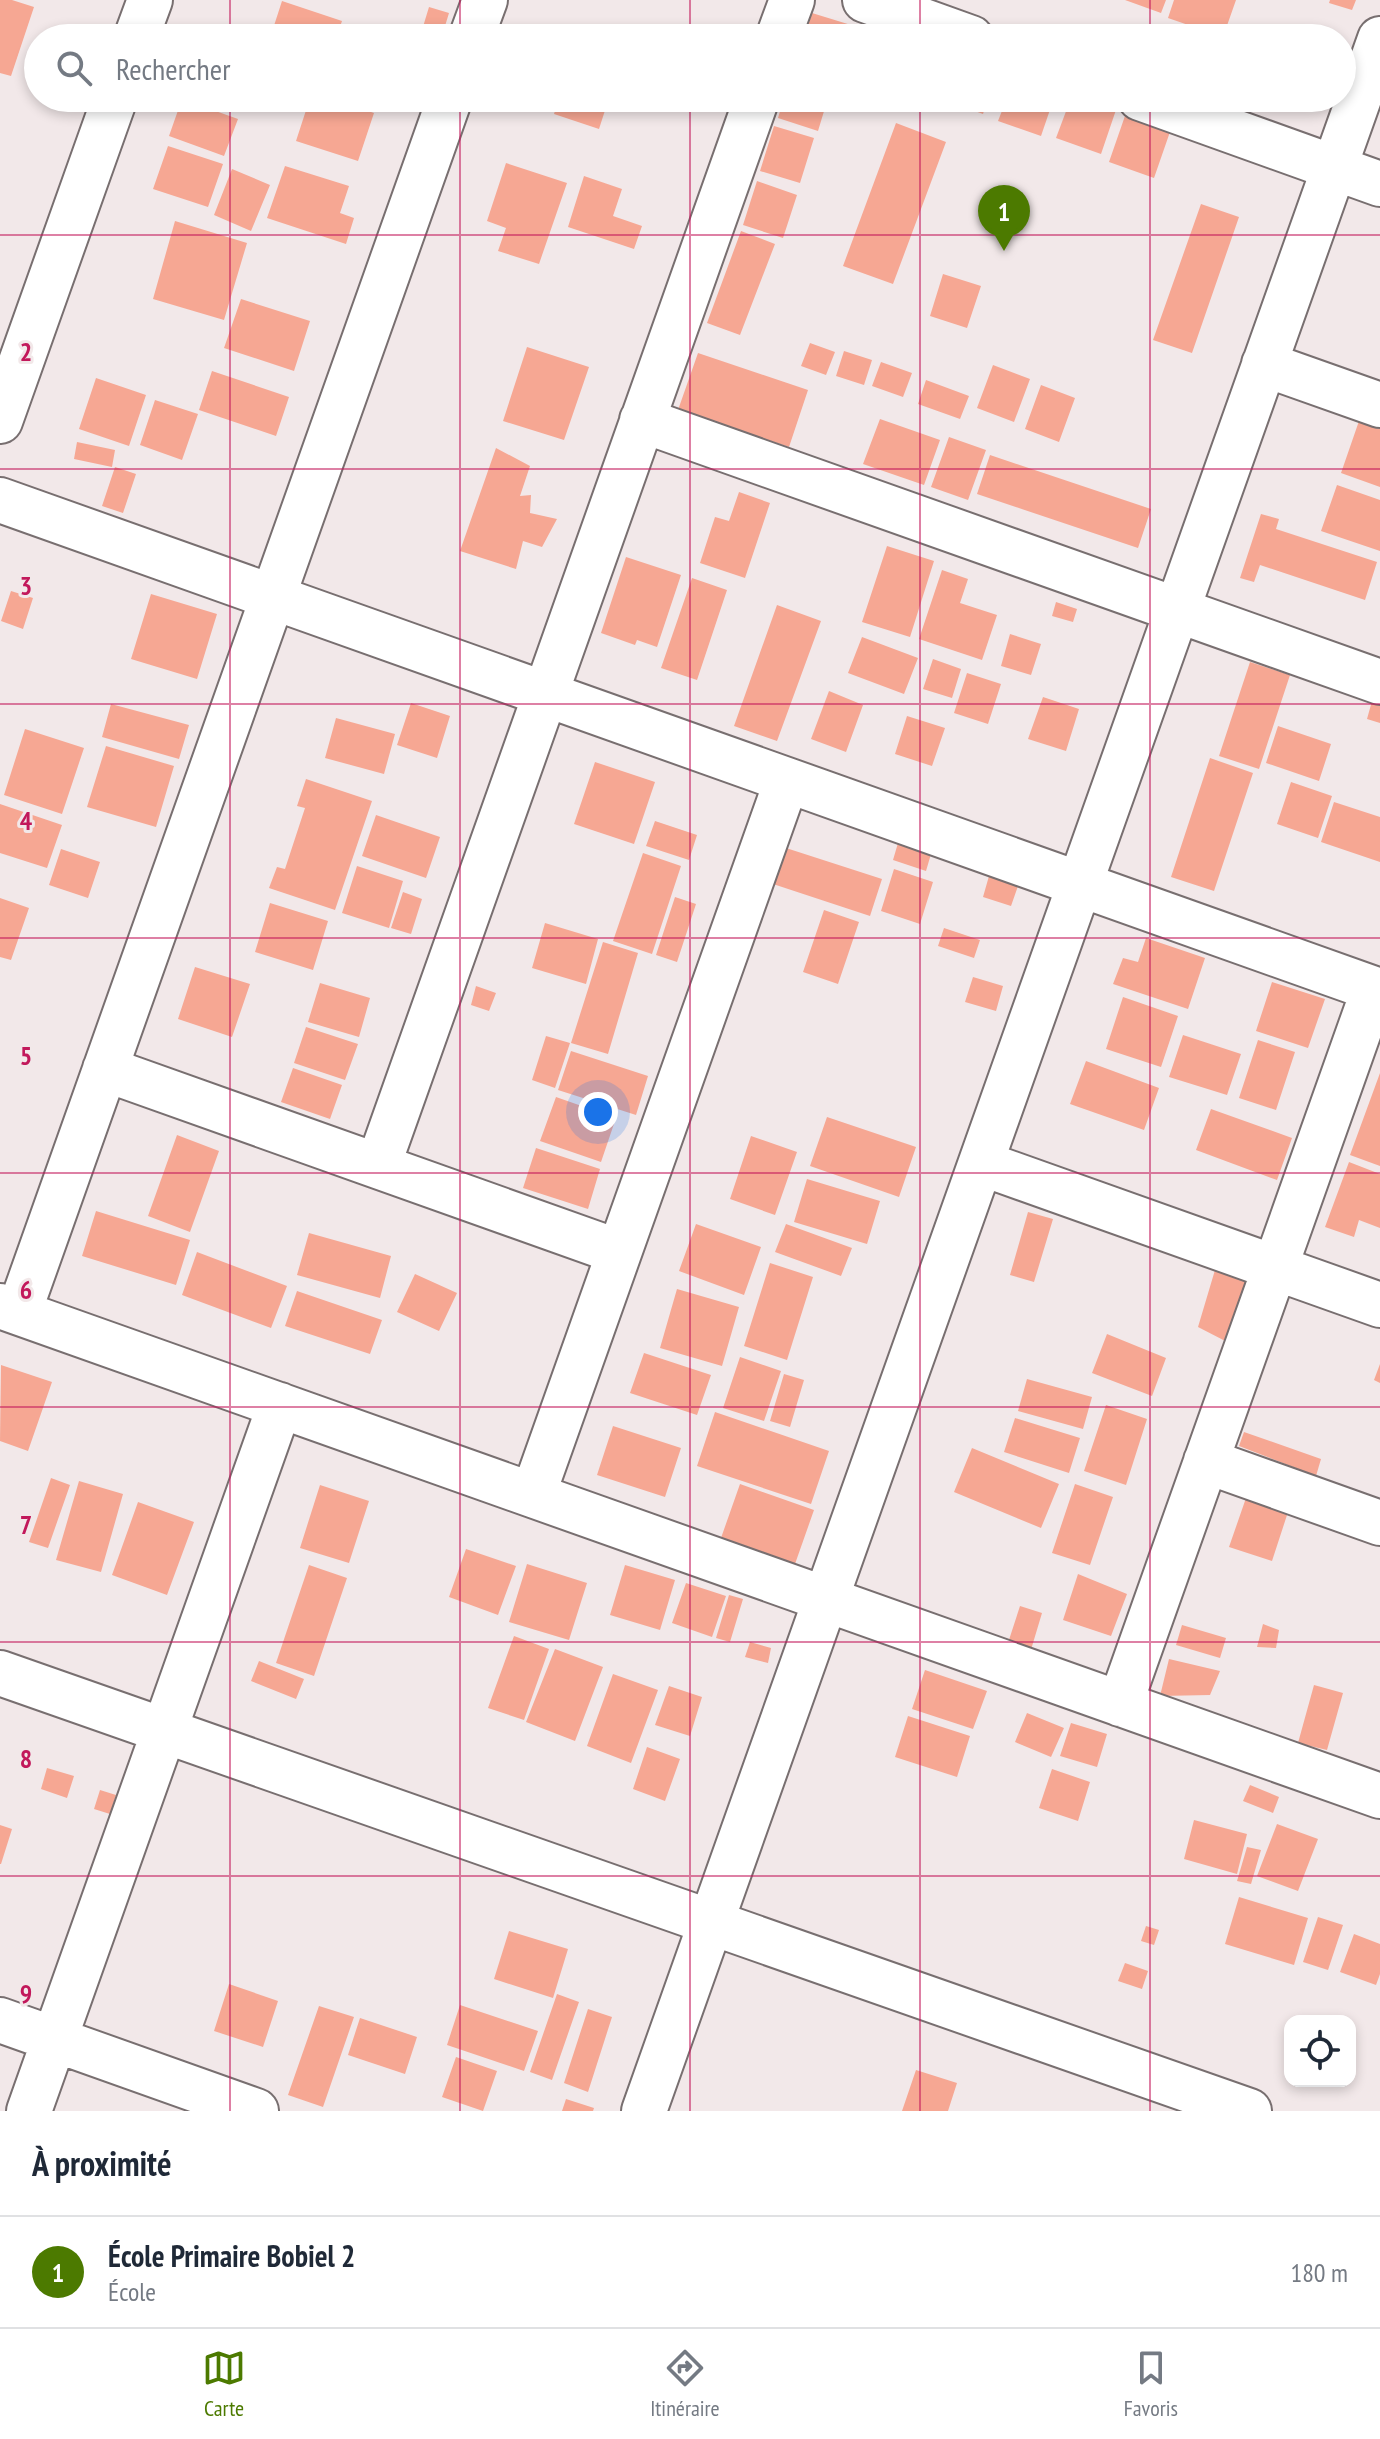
<!DOCTYPE html>
<html lang="fr">
<head>
<meta charset="utf-8">
<style>
  body { margin:0; font-family:"PT Sans Narrow",sans-serif; background:#f6f6f7; color:#1f2937 }
  .controls { position:absolute; right:24px; bottom:24px; display:grid; overflow:hidden; border-radius:16px; box-shadow:0 4px 12px #0003 }
  .controls button { width:72px; height:72px; display:grid; place-items:center; padding:0; border:0; border-bottom:2px solid #e0e1e3; background:#fff; color:#1f2937; font:40px sans-serif }
  .you { position:absolute; left:598px; top:1112px; width:28px; height:28px; margin:-20px; border:6px solid #fff; border-radius:50%; background:#1a73e8; box-shadow:0 0 0 12px #1a73e833 }
  .badge { display:grid; place-items:center; width:52px; height:52px; border-radius:50%; background:#4c7a00; color:#fff; font-size:26px; font-weight:700 }
  .pin { position:absolute; translate:-50% -66px; filter:drop-shadow(0 2px 4px #0008) }
  .pin::after { content:''; position:absolute; top:42px; width:28px; height:24px; background:inherit; clip-path:polygon(0 0,100% 0,50% 100%) }
  .list { margin:0; padding:0; list-style:none }
  h2 { display:flex; justify-content:space-between; align-items:center; height:104px; margin:0; padding:0 32px; font-size:34px }
  h2 small { font-size:26px; font-weight:400; color:#747a83 }
  .list li { display:grid; grid-template-columns:52px 1fr auto; gap:24px; align-items:center; box-sizing:border-box; height:112px; padding:0 32px; border-top:2px solid #e0e1e3 }
  .list b { display:block; font-size:30px; white-space:nowrap }
  .list p { margin:0; font-size:26px; white-space:nowrap; color:#747a83 }
  .list em { font-size:26px; font-style:normal; color:#747a83 }
  .icon { flex:none; width:44px; height:44px; fill:none; stroke:currentColor; stroke-width:2; stroke-linecap:round; stroke-linejoin:round }
  .map { position:relative; flex:none; width:1380px; height:2111px; overflow:hidden }
  .search { position:absolute; background:#fff; box-shadow:0 4px 12px #0003; left:24px; right:24px; top:24px; height:88px; display:flex; align-items:center; gap:20px; box-sizing:border-box; padding:0 28px; border-radius:44px; color:#747a83; font-size:30px }
  .sheet { height:216px; background:#fff }
  nav { display:flex; justify-content:space-around; align-items:center; box-sizing:border-box; height:112px; border-top:2px solid #e0e1e3; background:#fff; font-size:22px; color:#747a83 }
  nav a { display:grid; justify-items:center; gap:4px }
  nav .on { color:#4c7a00 }
  .map>svg:first-child { display:block }
  .building { fill:#f6a793 }
  .lines { fill:none; stroke-linecap:round; stroke-linejoin:round }
  .minor-casing { stroke:#786f70; stroke-width:48 }
  .minor { stroke:#fff; stroke-width:44 }
  .grid { fill:none; stroke:#c2185b; stroke-width:2; stroke-opacity:0.55 }
  .grid-label { font-size:26px; text-anchor:middle; font-weight:bold; fill:#c2185b; stroke:#f2e8e9; stroke-width:6; stroke-linejoin:round; paint-order:stroke }
</style>
</head>
<body>
<div class="map">
<svg width="1380" height="2111" viewBox="0 0 1380 2111">
  <rect width="100%" height="100%" fill="#f2e8e9"/>
  <path class="building" d="M0,0H12L34,7L11,76L0,73Z
    M1125,0H1166L1161,13Z
    M1174,0H1236L1223,37L1168,18Z
    M1330,0H1356L1352,10L1329,3Z
    M282,1L342,21L336,38H270Z
    M429,7L449,13L442,36L422,30Z
    M812,13L851,25L847,38H804Z
    M1342,54L1355,58L1342,96Z
    M310,98H330L374,113L358,161L296,141Z
    M559,98H609L599,129L554,114Z
    M784,98H828L818,131L778,118Z
    M940,98H988L983,114Z
    M1007,98H1054L1041,136L998,121Z
    M1071,98H1090L1117,107L1101,154L1056,138Z
    M182,99L238,119L224,156L169,136Z
    M1126,113L1171,129L1154,178L1109,162Z
    M896,123L946,142L893,284L843,266Z
    M774,126L814,138L800,183L760,171Z
    M168,146L223,164L208,207L153,189Z
    M506,163L567,183L539,264L498,251L506,228L487,221Z
    M285,166L349,186L340,213L354,218L346,244L267,218Z
    M232,169L270,185L251,231L214,215Z
    M584,176L622,189L613,216L642,226L634,249L568,227Z
    M757,181L797,195L783,238L743,225Z
    M1201,204L1239,217L1192,353L1153,340Z
    M175,221L247,243L224,320L153,299Z
    M741,231L775,244L740,335L707,323Z
    M943,274L981,286L967,328L930,316Z
    M241,299L310,321L294,371L224,348Z
    M810,343L835,352L826,375L801,366Z
    M527,347L589,367L564,440L503,421Z
    M844,351L872,360L864,385L836,376Z
    M698,353L808,390L789,447L678,410Z
    M881,362L912,373L903,397L872,386Z
    M993,365L1030,379L1014,422L977,408Z
    M212,371L289,397L276,436L199,410Z
    M96,378L146,395L129,446L79,429Z
    M926,380L969,396L960,419L918,404Z
    M1041,385L1075,398L1059,442L1025,429Z
    M155,400L198,414L182,460L140,445Z
    M880,419L940,440L924,485L863,464Z
    M1359,421L1380,429V487L1341,473Z
    M949,437L986,450L968,500L931,487Z
    M77,442L115,450L112,467L74,459Z
    M496,448L530,466L520,496L531,495L530,513L557,519L542,547L523,541L516,569L460,551Z
    M990,455L1151,509L1138,548L977,494Z
    M115,467L136,474L123,513L102,506Z
    M1337,485L1380,500V551L1321,531Z
    M739,492L770,503L745,578L700,563L715,517L729,521Z
    M1261,514L1279,519L1276,529L1377,562L1365,600L1260,565L1254,582L1240,578Z
    M887,546L934,561L910,637L862,622Z
    M626,557L681,575L657,647L637,640L635,645L601,633Z
    M942,570L968,579L960,603L997,615L982,660L919,639Z
    M692,578L727,590L697,680L661,668Z
    M11,591L33,598L23,629L1,621Z
    M151,594L217,614L197,679L131,659Z
    M1056,602L1077,609L1073,622L1052,616Z
    M777,605L821,621L777,741L734,726Z
    M1010,634L1041,644L1031,675L1001,666Z
    M862,637L918,658L904,694L848,673Z
    M933,659L961,669L952,698L923,689Z
    M1250,662L1290,675L1259,769L1219,756Z
    M967,673L1001,684L988,724L954,713Z
    M829,691L863,705L846,752L811,739Z
    M1043,697L1079,709L1066,751L1028,739Z
    M1372,701L1380,703V723L1367,719Z
    M411,703L450,716L437,758L397,745Z
    M111,704L189,725L179,759L102,737Z
    M907,716L945,728L932,766L895,754Z
    M336,718L395,734L384,774L325,758Z
    M1278,726L1331,744L1319,781L1266,763Z
    M25,729L84,748L62,814L4,795Z
    M106,746L174,766L156,827L87,807Z
    M1210,758L1253,773L1214,891L1171,877Z
    M595,762L655,782L634,844L574,824Z
    M306,779L372,801L335,910L269,888L277,867L285,869L305,808L297,806Z
    M1291,782L1332,796L1318,838L1277,824Z
    M1334,802L1380,817V862L1321,842Z
    M0,804L62,825L47,868L0,853Z
    M376,815L440,837L426,878L362,856Z
    M655,821L697,835L689,860L646,846Z
    M898,843L931,854L926,871L893,860Z
    M786,848L882,879L870,916L773,884Z
    M61,849L100,862L88,898L49,885Z
    M643,853L681,866L652,954L613,941Z
    M357,866L403,881L389,928L342,913Z
    M894,869L933,882L920,924L881,911Z
    M989,876L1018,886L1011,906L983,897Z
    M403,892L422,899L411,934L391,928Z
    M675,897L696,904L677,962L656,955Z
    M0,898L29,908L11,960L0,957Z
    M270,903L328,921L313,970L255,952Z
    M824,910L859,922L838,984L803,972Z
    M545,923L598,939L586,984L532,968Z
    M944,928L980,940L974,958L938,946Z
    M1146,938L1205,958L1188,1009L1113,984L1123,958L1138,962Z
    M603,942L638,953L608,1054L571,1043Z
    M195,967L250,984L232,1037L178,1019Z
    M973,977L1003,986L996,1011L965,1002Z
    M1272,982L1325,999L1308,1048L1256,1031Z
    M320,983L370,998L359,1037L308,1022Z
    M476,986L496,993L489,1011L471,1005Z
    M1123,997L1178,1016L1161,1067L1106,1049Z
    M306,1027L358,1044L345,1080L294,1063Z
    M1183,1035L1241,1054L1227,1095L1169,1077Z
    M546,1036L570,1043L555,1088L532,1080Z
    M1258,1040L1295,1052L1276,1110L1239,1098Z
    M571,1051L648,1076L636,1115L558,1090Z
    M1086,1061L1159,1088L1144,1130L1070,1104Z
    M293,1068L342,1085L330,1119L281,1102Z
    M1380,1073V1166L1350,1155Z
    M556,1097L616,1118L601,1162L540,1141Z
    M1211,1109L1292,1138L1277,1180L1196,1150Z
    M827,1117L916,1147L899,1197L810,1166Z
    M177,1135L219,1151L190,1232L148,1216Z
    M751,1136L797,1152L775,1215L730,1199Z
    M536,1148L600,1169L588,1209L523,1188Z
    M1349,1162L1380,1174V1228L1359,1220L1354,1237L1325,1227Z
    M807,1179L880,1201L867,1244L794,1222Z
    M96,1211L190,1240L176,1285L82,1256Z
    M1028,1212L1053,1219L1034,1282L1010,1275Z
    M696,1224L761,1247L744,1295L679,1271Z
    M786,1224L852,1248L841,1276L775,1252Z
    M309,1233L391,1256L380,1298L297,1275Z
    M197,1252L287,1286L271,1328L182,1295Z
    M770,1263L813,1277L787,1360L744,1346Z
    M1215,1270L1255,1282L1233,1345L1198,1327Z
    M415,1274L457,1293L439,1331L397,1312Z
    M677,1289L739,1307L722,1366L660,1348Z
    M297,1291L382,1320L370,1354L285,1326Z
    M1107,1334L1166,1358L1152,1396L1092,1373Z
    M644,1353L711,1375L697,1415L630,1393Z
    M740,1357L781,1371L764,1421L723,1408Z
    M1380,1364V1383L1374,1380Z
    M1,1365L52,1382L28,1451L0,1441Z
    M784,1374L804,1380L790,1427L770,1421Z
    M1027,1379L1092,1397L1083,1429L1018,1411Z
    M1106,1405L1147,1419L1126,1485L1084,1471Z
    M715,1412L829,1451L811,1504L697,1466Z
    M1015,1418L1080,1438L1069,1473L1004,1452Z
    M613,1426L681,1448L665,1497L597,1475Z
    M1244,1432L1321,1459L1316,1476L1239,1446Z
    M972,1448L1059,1484L1041,1528L954,1492Z
    M51,1478L70,1485L48,1548L29,1542Z
    M79,1481L123,1494L101,1572L56,1560Z
    M740,1484L814,1510L795,1564L721,1538Z
    M1075,1484L1113,1497L1090,1565L1052,1553Z
    M320,1485L369,1501L349,1563L300,1548Z
    M1246,1498L1288,1512L1272,1561L1229,1547Z
    M138,1502L194,1522L167,1595L112,1575Z
    M466,1549L516,1566L498,1615L449,1597Z
    M527,1564L587,1583L569,1640L509,1622Z
    M309,1565L347,1578L314,1676L276,1663Z
    M625,1565L675,1580L660,1630L610,1615Z
    M1078,1574L1127,1594L1111,1636L1063,1620Z
    M686,1583L726,1596L712,1637L672,1623Z
    M729,1595L743,1599L730,1642L716,1638Z
    M1020,1606L1042,1613L1030,1653L1007,1646Z
    M1263,1624L1279,1630L1276,1648L1257,1647Z
    M1182,1625L1226,1638L1220,1658L1176,1645Z
    M514,1636L549,1649L524,1720L488,1708Z
    M750,1642L771,1648L768,1663L745,1657Z
    M555,1649L603,1667L575,1741L526,1722Z
    M1169,1659L1220,1671L1210,1695L1160,1696Z
    M259,1661L304,1679L296,1699L251,1681Z
    M925,1670L987,1691L973,1729L912,1709Z
    M613,1674L658,1690L631,1763L587,1746Z
    M1314,1685L1343,1693L1327,1750L1298,1743Z
    M669,1686L702,1697L690,1736L655,1725Z
    M1027,1713L1064,1728L1051,1757L1015,1742Z
    M908,1716L970,1736L957,1777L895,1757Z
    M1071,1723L1107,1734L1097,1767L1060,1756Z
    M647,1747L680,1759L665,1801L633,1789Z
    M47,1768L74,1776L67,1798L41,1789Z
    M1052,1769L1090,1782L1078,1821L1039,1808Z
    M1250,1785L1279,1797L1273,1813L1243,1801Z
    M100,1790L116,1795L110,1814L94,1809Z
    M1194,1820L1247,1834L1237,1874L1184,1859Z
    M1277,1824L1318,1839L1298,1891L1257,1876Z
    M0,1825L12,1829L1,1864H0Z
    M1247,1847L1261,1850L1251,1884L1237,1881Z
    M1239,1897L1308,1918L1294,1965L1225,1944Z
    M1318,1917L1343,1925L1328,1970L1303,1962Z
    M1146,1926L1159,1930L1154,1945L1141,1941Z
    M509,1931L568,1949L553,1998L494,1979Z
    M1354,1934L1380,1944V1974L1376,1985L1340,1972Z
    M1125,1963L1148,1971L1142,1989L1118,1981Z
    M229,1984L278,2001L263,2047L214,2031Z
    M557,1994L579,2002L552,2080L530,2072Z
    M460,2005L538,2031L524,2071L447,2045Z
    M319,2006L354,2017L323,2107L288,2095Z
    M588,2009L612,2017L588,2092L564,2083Z
    M360,2018L417,2037L405,2074L348,2055Z
    M456,2057L497,2071L483,2111L442,2097Z
    M916,2070L957,2083L948,2111H902Z
    M566,2099L594,2108L593,2111H562Z"/>
  <g class="lines">
    <defs>
      <path id="minor" d="M865,0L971,38
        M136,38L150,0
        M471,38L485,0
        M778,38L792,0
        M1140,98L1380,184
        M1264,364L1380,405
        M642,420L1380,682
        M0,421L115,98
        M0,500L1380,991
        M105,1069L619,1252
        M981,1163L1380,1305
        M378,1166L757,98
        M0,1306L1380,1796
        M19,1312L450,98
        M1206,1461L1380,1523
        M533,1495L787,780
        M0,1673L1249,2111
        M1120,1704L1374,989
        M0,2020L256,2111
        M29,2111L280,1405
        M644,2111L1380,39"/>
    </defs>
    <use href="#minor" class="minor-casing"/>
    <use href="#minor" class="minor"/>
  </g>
  <path class="grid" d="M230,0V38M460,0V38M690,0V38M920,0V38M1150,0V38M230,98V2111M460,98V2111M690,98V2111M920,98V2111M1150,98V2111M0,235H1380M0,469H1380M0,704H1380M0,938H1380M0,1173H1380M0,1407H1380M0,1642H1380M0,1876H1380"/>
  <g class="grid-label">
    <text x="26" y="361">2</text>
    <text x="26" y="595">3</text>
    <text x="26" y="830">4</text>
    <text x="26" y="1065">5</text>
    <text x="26" y="1299">6</text>
    <text x="26" y="1534">7</text>
    <text x="26" y="1768">8</text>
    <text x="26" y="2003">9</text>
  </g>
</svg>
<div class="controls">
<button><svg class="icon" aria-label="locate" viewBox="0 0 24 24"><circle cx="12" cy="12" r="6"/><path d="M12 2v4M12 18v4M2 12h4M18 12h4"/></svg></button>
</div>
<div class="you"></div>
<div class="pin badge" style="left:1004px;top:251px">1</div>
<div class="search"><svg class="icon" aria-label="search" viewBox="0 0 24 24"><circle cx="10" cy="10" r="6"/><path d="M15 15l6 6"/></svg>Rechercher</div>
</div>
<section class="sheet">
<h2>À proximité<small></small></h2>
<ul class="list">
<li><span class="badge">1</span><div><b>École Primaire Bobiel 2</b><p>École</p></div><em>180 m</em></li>
</ul>
</section>
<nav>
<a class="on"><svg class="icon" aria-label="map" viewBox="0 0 24 24"><path d="M3 6l6-2 6 2 6-2v14l-6 2-6-2-6 2zM9 4v14M15 6v14"/></svg>Carte</a>
<a><svg class="icon" aria-label="directions" viewBox="0 0 24 24"><path d="M12 3l9 9-9 9-9-9zM9 14v-3h6M13 9l2 2-2 2"/></svg>Itinéraire</a>
<a><svg class="icon" aria-label="saved" viewBox="0 0 24 24"><path d="M7 4h10v16l-5-4-5 4z"/></svg>Favoris</a>
</nav>
</body>
</html>
